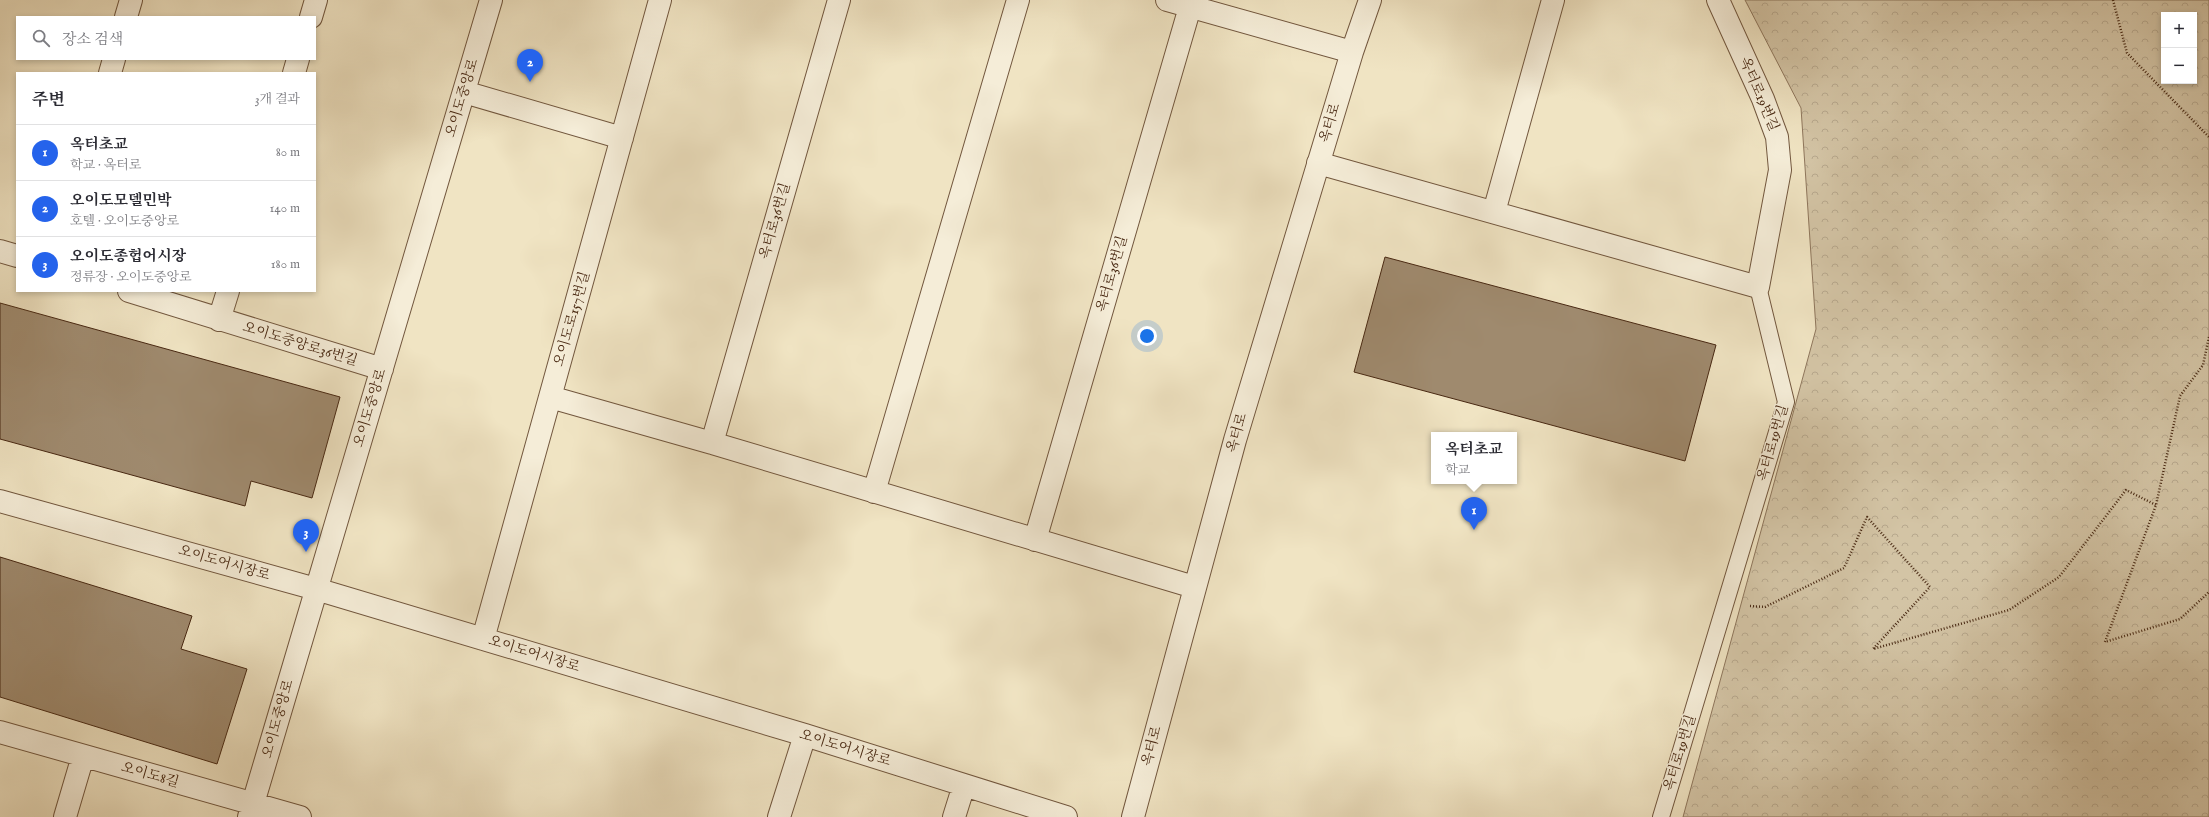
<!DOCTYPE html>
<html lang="ko">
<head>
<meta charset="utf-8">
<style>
  body { margin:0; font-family:"IM FELL English","Noto Serif KR",serif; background:#f7f7f7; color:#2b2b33 }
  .controls { position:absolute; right:12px; top:12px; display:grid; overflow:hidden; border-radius:0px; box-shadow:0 2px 6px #0003 }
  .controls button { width:36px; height:36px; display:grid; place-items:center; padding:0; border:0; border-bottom:1px solid #e1e1e2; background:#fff; color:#2b2b33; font:20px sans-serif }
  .you { position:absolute; left:1147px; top:336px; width:14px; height:14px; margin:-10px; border:3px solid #fff; border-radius:50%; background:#1a73e8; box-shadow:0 0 0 6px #1a73e833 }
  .badge { display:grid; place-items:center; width:26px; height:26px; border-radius:50%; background:#2563eb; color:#fff; font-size:13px; font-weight:700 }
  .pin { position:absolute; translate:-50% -33px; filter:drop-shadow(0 1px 2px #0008) }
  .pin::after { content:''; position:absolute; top:21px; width:14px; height:12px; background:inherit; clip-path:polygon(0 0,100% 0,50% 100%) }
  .popup { position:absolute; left:1431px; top:432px; width:86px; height:52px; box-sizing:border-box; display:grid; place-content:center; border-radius:0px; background:#fff; filter:drop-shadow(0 1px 3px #0005); font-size:13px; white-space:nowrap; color:#7c7c81 }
  .popup b { font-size:15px; color:#2b2b33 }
  .popup::after { content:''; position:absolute; left:50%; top:100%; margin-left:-8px; border:8px solid transparent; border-top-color:#fff }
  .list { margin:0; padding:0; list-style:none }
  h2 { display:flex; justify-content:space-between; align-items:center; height:52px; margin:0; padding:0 16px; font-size:17px }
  h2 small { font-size:13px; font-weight:400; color:#7c7c81 }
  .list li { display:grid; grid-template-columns:26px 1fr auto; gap:12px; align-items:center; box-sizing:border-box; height:56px; padding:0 16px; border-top:1px solid #e1e1e2 }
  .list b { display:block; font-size:15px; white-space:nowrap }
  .list p { margin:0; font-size:13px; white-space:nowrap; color:#7c7c81 }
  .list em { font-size:13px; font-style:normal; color:#7c7c81 }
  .icon { flex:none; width:22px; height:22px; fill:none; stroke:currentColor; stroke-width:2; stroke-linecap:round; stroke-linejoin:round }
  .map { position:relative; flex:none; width:2209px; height:817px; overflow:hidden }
  .search { position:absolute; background:#fff; box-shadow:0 2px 6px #0003; left:16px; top:16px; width:300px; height:44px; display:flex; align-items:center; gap:10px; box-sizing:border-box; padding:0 14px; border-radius:0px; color:#7c7c81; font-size:15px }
  .panel { position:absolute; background:#fff; box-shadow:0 2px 6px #0003; left:16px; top:72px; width:300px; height:220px; border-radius:0px }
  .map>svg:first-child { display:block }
  .forest { fill:url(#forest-crowns); stroke:#8e765c; fill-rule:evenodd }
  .building { fill:#9f8a6e; stroke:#482812 }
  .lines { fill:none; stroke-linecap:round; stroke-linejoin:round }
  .service-casing { stroke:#72573e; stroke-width:18 }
  .pedestrian-casing { stroke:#72573e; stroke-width:24 }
  .minor-casing { stroke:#72573e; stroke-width:24 }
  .path { stroke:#482812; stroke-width:2.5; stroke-dasharray:1 2; stroke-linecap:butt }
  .service { stroke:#f5edd8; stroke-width:16 }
  .pedestrian { stroke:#f5edd8; stroke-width:22 }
  .minor { stroke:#f5edd8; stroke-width:22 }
  .labels { text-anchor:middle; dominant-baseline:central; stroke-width:3; stroke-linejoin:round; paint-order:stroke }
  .street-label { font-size:14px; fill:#482812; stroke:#f5edd8 }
</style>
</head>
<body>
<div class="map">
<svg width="2209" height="817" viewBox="0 0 2209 817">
  <defs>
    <pattern id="forest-crowns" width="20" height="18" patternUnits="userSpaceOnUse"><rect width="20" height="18" fill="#d3c4a5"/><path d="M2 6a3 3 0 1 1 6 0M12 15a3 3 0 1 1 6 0" fill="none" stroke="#b7a88d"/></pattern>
  </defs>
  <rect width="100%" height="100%" fill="#f0e4c3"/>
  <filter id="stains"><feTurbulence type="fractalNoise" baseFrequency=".005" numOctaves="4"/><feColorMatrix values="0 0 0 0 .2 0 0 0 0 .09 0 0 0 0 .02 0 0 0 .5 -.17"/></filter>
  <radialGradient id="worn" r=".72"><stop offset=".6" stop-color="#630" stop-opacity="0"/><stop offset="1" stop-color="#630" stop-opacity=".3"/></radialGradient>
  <path class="forest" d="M1745,0H2209V817H1683L1816,329L1801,108ZM2164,15H2194V81H2164Z"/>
  <path class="building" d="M1385,257L1716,345L1685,461L1354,372Z
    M0,303L340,397L312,498L251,481L245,506L0,439Z
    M0,557L192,616L181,649L247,669L217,764L0,697Z"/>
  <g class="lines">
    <defs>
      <path id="service" d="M1661,817L1786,402L1758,287"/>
      <path id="pedestrian" d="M0,501L316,589"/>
      <path id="minor" d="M1167,0L1352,52
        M126,17L131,0
        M311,17L316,0
        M110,73L114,59
        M294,73L298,59
        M464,92L622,138
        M1318,163L1758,287L1780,170L1777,137L1763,99L1718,0
        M1494,212L1553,0
        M0,251L17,256
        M129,291L382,369
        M219,320L228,291
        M550,397L712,443L1194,587
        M712,443L839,0
        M874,492L1018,0
        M1035,540L1190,7
        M316,589L805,735L1066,817
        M483,639L660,0
        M0,732L300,817
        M65,817L83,756
        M249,817L491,0
        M779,817L805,735
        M954,817L964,785
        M1133,817L1235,440L1352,52L1370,0"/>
    </defs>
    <use href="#service" class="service-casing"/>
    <use href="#pedestrian" class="pedestrian-casing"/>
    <use href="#minor" class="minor-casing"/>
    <path class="path" d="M2113,0L2127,53L2209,137
      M2209,337L2203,365L2180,396L2156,505L2105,642L2180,619L2209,592
      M1750,606L1765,607L1844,568L1867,517L1930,587L1873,649L2009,610L2059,577L2126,490L2156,505"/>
    <use href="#service" class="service"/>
    <use href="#pedestrian" class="pedestrian"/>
    <use href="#minor" class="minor"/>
  </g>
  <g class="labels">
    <g class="street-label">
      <text transform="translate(1759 94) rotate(67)">옥터로19번길</text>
      <text transform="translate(462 98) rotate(-73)">오이도중앙로</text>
      <text transform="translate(1330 123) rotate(-73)">옥터로</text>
      <text transform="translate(775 221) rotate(-74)">옥터로36번길</text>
      <text transform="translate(1112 274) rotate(-74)">옥터로36번길</text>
      <text transform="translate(572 319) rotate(-74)">오이도로157번길</text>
      <text transform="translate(300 344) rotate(17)">오이도중앙로36번길</text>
      <text transform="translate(370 408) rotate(-73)">오이도중앙로</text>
      <text transform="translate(1237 433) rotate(-74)">옥터로</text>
      <text transform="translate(1773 443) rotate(-74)">옥터로19번길</text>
      <text transform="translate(224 563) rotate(16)">오이도어시장로</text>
      <text transform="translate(534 654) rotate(17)">오이도어시장로</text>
      <text transform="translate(278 719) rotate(-74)">오이도중앙로</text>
      <text transform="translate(1152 746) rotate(-75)">옥터로</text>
      <text transform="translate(845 748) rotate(17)">오이도어시장로</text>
      <text transform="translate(1680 753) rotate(-73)">옥터로19번길</text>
      <text transform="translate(150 775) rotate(16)">오이도8길</text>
    </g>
  </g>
  <rect width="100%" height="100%" filter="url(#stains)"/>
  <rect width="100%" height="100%" fill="url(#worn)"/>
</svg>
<div class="controls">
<button>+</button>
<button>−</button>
</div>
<div class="you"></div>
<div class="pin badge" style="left:1474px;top:530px">1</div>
<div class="popup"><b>옥터초교</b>학교</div>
<div class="pin badge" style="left:530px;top:82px">2</div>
<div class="pin badge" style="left:306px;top:552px">3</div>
<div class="search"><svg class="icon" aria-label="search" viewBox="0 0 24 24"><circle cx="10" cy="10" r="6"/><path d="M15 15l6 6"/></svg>장소 검색</div>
<section class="panel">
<h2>주변<small>3개 결과</small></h2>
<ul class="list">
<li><span class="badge">1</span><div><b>옥터초교</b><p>학교 · 옥터로</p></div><em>80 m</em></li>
<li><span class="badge">2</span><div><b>오이도모델민박</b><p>호텔 · 오이도중앙로</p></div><em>140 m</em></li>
<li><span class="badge">3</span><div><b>오이도종헙어시장</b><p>정류장 · 오이도중앙로</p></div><em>180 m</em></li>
</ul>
</section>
</div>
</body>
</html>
